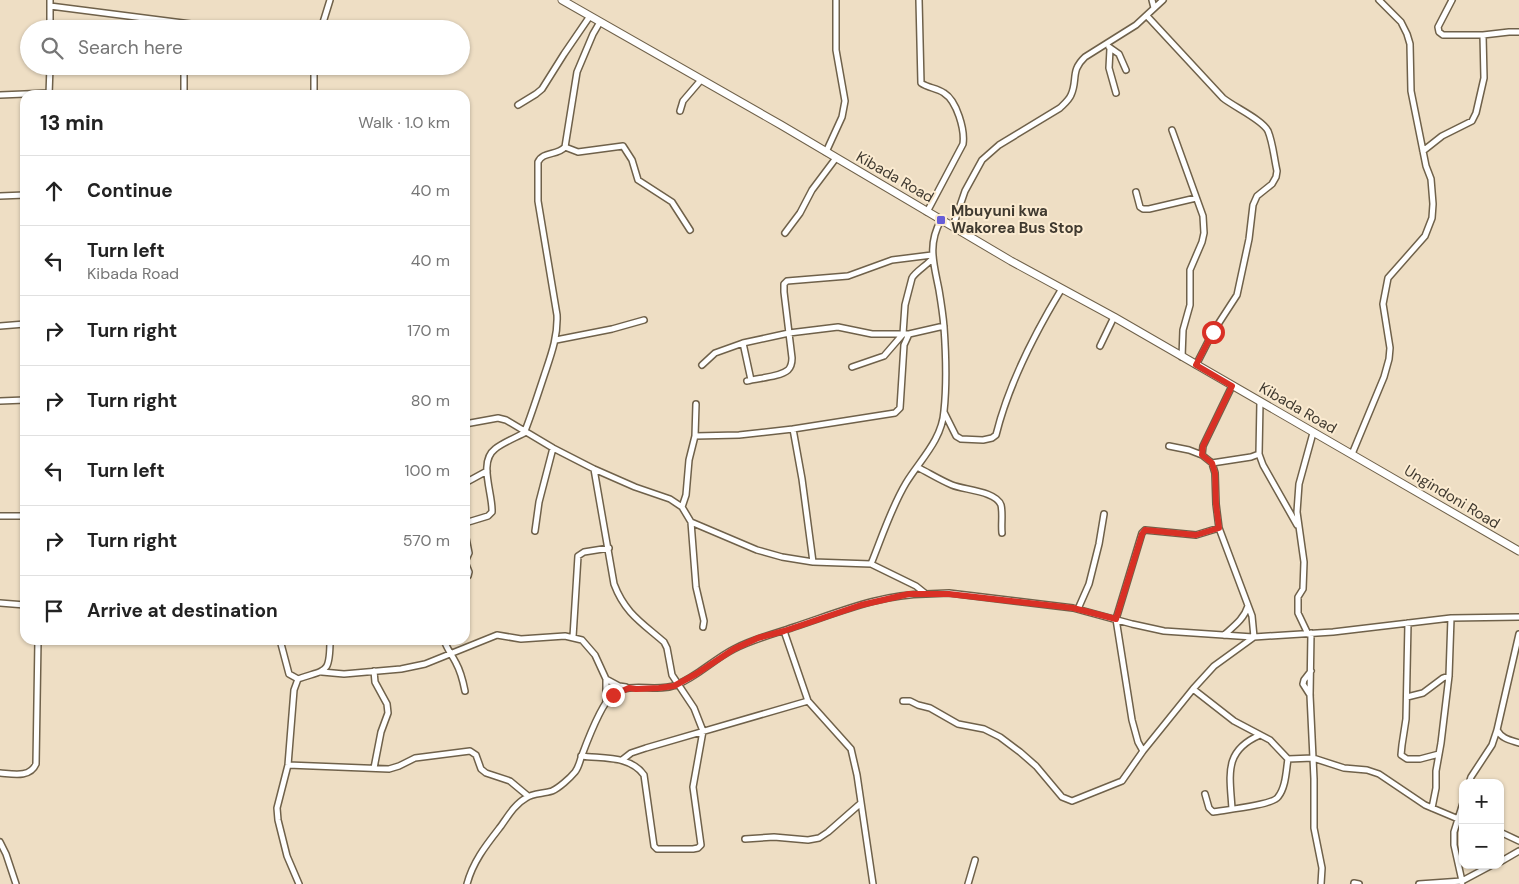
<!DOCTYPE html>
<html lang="en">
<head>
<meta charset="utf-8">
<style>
  body { margin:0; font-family:"DM Sans",sans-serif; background:#f6f6f6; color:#222 }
  .controls { position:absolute; right:15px; bottom:15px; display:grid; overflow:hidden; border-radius:10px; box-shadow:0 1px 4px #0004 }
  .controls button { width:45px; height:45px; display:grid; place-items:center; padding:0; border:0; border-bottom:1px solid #e0e0e0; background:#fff; color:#222; font:25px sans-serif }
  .stop { position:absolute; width:15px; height:15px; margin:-11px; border:4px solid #d93025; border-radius:50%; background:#fff }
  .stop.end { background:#d93025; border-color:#fff; box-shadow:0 1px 5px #0008 }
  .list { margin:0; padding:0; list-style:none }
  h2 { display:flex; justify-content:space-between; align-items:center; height:65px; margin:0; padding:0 20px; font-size:21px }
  h2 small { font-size:16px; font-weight:400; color:#767676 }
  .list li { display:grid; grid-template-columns:32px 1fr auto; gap:15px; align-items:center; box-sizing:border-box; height:70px; padding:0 20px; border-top:1px solid #e0e0e0 }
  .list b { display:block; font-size:19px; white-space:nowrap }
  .list p { margin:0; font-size:16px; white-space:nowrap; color:#767676 }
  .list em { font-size:16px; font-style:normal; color:#767676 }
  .icon { flex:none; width:28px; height:28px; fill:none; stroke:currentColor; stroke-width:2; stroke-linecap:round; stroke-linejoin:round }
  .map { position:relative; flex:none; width:1519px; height:884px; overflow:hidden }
  .search { position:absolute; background:#fff; box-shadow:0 1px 4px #0004; left:20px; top:20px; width:450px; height:55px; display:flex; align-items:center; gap:12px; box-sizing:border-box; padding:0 18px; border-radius:28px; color:#767676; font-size:19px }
  .panel { position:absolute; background:#fff; box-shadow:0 1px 4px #0004; left:20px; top:90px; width:450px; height:555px; border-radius:15px }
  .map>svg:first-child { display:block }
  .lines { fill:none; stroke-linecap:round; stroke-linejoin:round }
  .street-casing { stroke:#6f614a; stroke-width:8 }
  .secondary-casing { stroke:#6f614a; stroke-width:9 }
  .street { stroke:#fff; stroke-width:5 }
  .secondary { stroke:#fff; stroke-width:7 }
  .route { stroke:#d93025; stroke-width:6 }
  .poi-dot { fill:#675dd7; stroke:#fbebd1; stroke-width:2 }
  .labels { text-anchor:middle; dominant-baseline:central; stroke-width:4; stroke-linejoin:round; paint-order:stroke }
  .street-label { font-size:15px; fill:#403a30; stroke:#fbebd1 }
  .poi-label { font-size:15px; font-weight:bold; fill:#403a30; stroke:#fbebd1; text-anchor:start }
</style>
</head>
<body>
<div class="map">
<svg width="1519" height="884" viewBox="0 0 1519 884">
  <rect width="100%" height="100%" fill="#eedec4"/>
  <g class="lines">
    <defs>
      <path id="street" d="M919,0L921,83C928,88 937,88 944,93C957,101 965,130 963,144L927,212
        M1152,0L1154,8
        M1452,0L1438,27L1439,32L1443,35H1483L1509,32H1519
        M50,6L230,29
        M1147,16L1223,98C1234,107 1263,120 1268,131C1273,143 1274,158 1277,171L1276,177L1272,184L1257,196L1253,205L1249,239L1237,295L1213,332L1196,365
        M50,29V0
        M321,29L330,0
        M1109,47L1119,54L1126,70
        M1110,49L1109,68L1116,93
        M0,95L49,93
        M49,95L50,66
        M184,95V66
        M314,95V66
        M518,105L536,94L542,89L564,54L590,16
        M680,111L683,101L701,80
        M1172,130L1203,216L1204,233L1202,242L1190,270V305L1183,330L1182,357
        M565,147L578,152L623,146L632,160L638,180L672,202L690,230
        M1423,151L1442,136L1472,121L1476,113L1484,78L1483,35
        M826,152L842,117L845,101L836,50V0
        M1136,192L1140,207L1143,209H1149L1196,198
        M0,196L25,195
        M953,226L965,191L982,160L999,145L1060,108C1064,104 1069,100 1071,95C1078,80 1070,71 1085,57L1136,25L1163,0
        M785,233L800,213L812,190L836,158
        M0,326L25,324
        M556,340L612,329L644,320
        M743,343L751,380
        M1100,346L1114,317
        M702,365L715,353L743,343L789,333L838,327L872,334H909
        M852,367L884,356L903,334L905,305L912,278C915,272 927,265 932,259
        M747,381C758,378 780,377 788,370C791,367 792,362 792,358L784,292V284L787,281L848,276L892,260L932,255
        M1232,386L1203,446L1202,455L1212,463L1215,473L1216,504L1219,528L1252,616L1254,637L1333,632L1451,618L1519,617
        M0,401L25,400
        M1260,402L1259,454L1263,465L1297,525
        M944,412L956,436L961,439L983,440L992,438L996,435C1008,386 1035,333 1061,290
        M465,424L498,418L506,420L553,448L594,469L635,487L670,499L682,507L691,522L757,550L782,557L813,562L871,564C882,537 891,508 906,483C920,460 942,440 944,411C947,383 946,355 944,327C943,315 941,302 939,290C934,264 927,245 941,220
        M793,429L802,479L813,562
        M525,431C532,413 538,394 544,376C551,355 558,337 557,315L538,201V162C543,151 557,156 565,147L577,72L593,34L600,22
        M695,436L696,404
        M1169,446L1189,450L1202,455
        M1352,454L1384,377L1389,359L1390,348L1383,304L1388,278L1425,236L1432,218L1433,204L1431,179L1426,166L1411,91L1410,44L1407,34L1401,22L1379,0
        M1212,463L1251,457L1259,454
        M917,467C929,473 940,480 952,485C964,490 996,491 1001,505C1003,513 1001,525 1002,533
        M465,483L487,471
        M682,507L686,495L689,460L695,436L739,435L793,429L895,413L900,408L904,345L909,334L944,326
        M0,516H25
        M691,522L696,587L704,621L703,627
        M465,523L488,516L492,512C493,494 478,462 495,449C502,443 517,437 526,432
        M535,531L539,502L553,448
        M465,533L469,553L465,562L469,572L468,576L465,578
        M871,564L916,586L926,594L949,593L1073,608L1132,624L1164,631L1253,637
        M0,603L25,605
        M1078,609L1089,584L1099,544L1104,514
        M1408,623L1406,719L1402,745L1401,755L1407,759H1420L1439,754
        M784,631L808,701L851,749L857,775L873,884
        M1311,633L1310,695L1314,779V828L1322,868L1321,884
        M1308,634L1298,613V597L1303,589L1304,562L1297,512L1299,484L1313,433
        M1224,635C1234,626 1244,619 1248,606
        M573,637L578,556L584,552L609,548
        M280,640L289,674L298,679
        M444,640C447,649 452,655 456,663C461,672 463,681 465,691
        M322,672L344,674L401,669L425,664L497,635L521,639L565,636L582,640L595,655L606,679L619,686L626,687
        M606,679V701
        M1193,689L1234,721L1270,740L1288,759
        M1310,695L1303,684L1304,680L1311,671
        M1407,697L1423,693L1443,678L1449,676
        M903,701H910L918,705L930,708L958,724L984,729L1000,737L1020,752L1036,766L1062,797L1072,801L1122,781L1143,751L1193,689L1214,666L1254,637
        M1497,730C1502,739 1510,740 1519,743
        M1143,751L1138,742L1132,720L1116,619L1142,533L1145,530L1196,535L1219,528
        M581,756C603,759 630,755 644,775L654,846L657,849H693L698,848L701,845L693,787L703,731L694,708L672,675L667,648L664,642C641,622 625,613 614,584L594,469
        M622,760L631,753L646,748L808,701
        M288,765L389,769L399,766L415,758L470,751L476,755L481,769L486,773L510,781L528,796
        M374,768L381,732L388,713L387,704L375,682L374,671
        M0,773C13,774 30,778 36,764L38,640
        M1469,783L1471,777L1492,745L1497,730L1519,634
        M1205,794L1209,808L1213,812C1224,810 1273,805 1278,797C1286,787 1286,771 1288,759L1313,758L1344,768L1367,770L1379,774L1425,805L1463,821
        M1463,803L1454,832V845L1462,881L1492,865
        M1432,808L1436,788V771L1441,743L1449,676L1451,618
        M1232,809C1230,775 1223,751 1260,735
        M1500,832L1519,841
        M745,839L774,837L808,840L819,838L828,832L861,803
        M0,842L6,854L16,884
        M1500,862L1519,851
        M1354,883L1359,884
        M299,884L287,856L278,820L277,808L288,765L294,690L298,679C326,669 330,675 330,640
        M467,884C473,861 487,844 501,826C508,816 515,804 526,798C533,793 543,794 552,791C559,788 570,778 575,772C579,767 580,760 582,755C588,739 601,704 613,694C631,681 656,693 676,685C697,677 714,659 734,649C753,639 774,634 794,627C837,613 881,594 926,594
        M968,884L975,860
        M1419,884L1462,881V882"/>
      <path id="secondary" d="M562,0L781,125L1011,261L1114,317L1519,551"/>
    </defs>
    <use href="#street" class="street-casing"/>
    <use href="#secondary" class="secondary-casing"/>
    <use href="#street" class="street"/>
    <use href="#secondary" class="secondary"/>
  </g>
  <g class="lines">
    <path class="route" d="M613,695L629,688L636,689L659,688L674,686L696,674L734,649L758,638L784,631L861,605L909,594H949L1073,608L1116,619L1142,534L1145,530L1196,535L1219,528L1216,504L1215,473L1212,463L1202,455L1203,446L1232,386L1196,365L1213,332"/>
  </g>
  <rect class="poi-dot" x="936" y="215" width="10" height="10" rx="2.5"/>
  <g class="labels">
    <g class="street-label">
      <text transform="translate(895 177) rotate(30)">Kibada Road</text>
      <text transform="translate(1298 408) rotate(30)">Kibada Road</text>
      <text transform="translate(1452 497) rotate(31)">Ungindoni Road</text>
    </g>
    <g class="poi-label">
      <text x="951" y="211">Mbuyuni kwa<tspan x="951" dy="17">Wakorea Bus Stop</tspan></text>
    </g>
  </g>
</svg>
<div class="controls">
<button>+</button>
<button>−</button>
</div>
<div class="stop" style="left:1213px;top:332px"></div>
<div class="stop end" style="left:613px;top:695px"></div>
<div class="search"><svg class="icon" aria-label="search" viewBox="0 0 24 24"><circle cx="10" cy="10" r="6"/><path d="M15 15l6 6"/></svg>Search here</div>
<section class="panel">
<h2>13 min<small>Walk · 1.0 km</small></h2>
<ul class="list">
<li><svg class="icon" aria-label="ahead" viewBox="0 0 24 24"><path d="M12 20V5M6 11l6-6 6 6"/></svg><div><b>Continue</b></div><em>40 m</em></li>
<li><svg class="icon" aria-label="left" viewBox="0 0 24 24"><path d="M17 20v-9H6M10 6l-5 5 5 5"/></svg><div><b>Turn left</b><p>Kibada Road</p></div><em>40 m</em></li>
<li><svg class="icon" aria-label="right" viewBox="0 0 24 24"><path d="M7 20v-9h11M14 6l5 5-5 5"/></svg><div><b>Turn right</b></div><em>170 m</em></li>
<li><svg class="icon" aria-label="right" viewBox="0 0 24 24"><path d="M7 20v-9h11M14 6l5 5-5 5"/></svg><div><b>Turn right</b></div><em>80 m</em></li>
<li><svg class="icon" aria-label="left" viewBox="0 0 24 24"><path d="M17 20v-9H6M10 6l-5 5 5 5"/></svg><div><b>Turn left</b></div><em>100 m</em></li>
<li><svg class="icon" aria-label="right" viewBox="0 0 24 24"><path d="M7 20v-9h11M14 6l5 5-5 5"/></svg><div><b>Turn right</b></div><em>570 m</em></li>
<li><svg class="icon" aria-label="arrive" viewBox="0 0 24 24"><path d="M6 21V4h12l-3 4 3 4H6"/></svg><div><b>Arrive at destination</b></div></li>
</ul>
</section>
</div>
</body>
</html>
